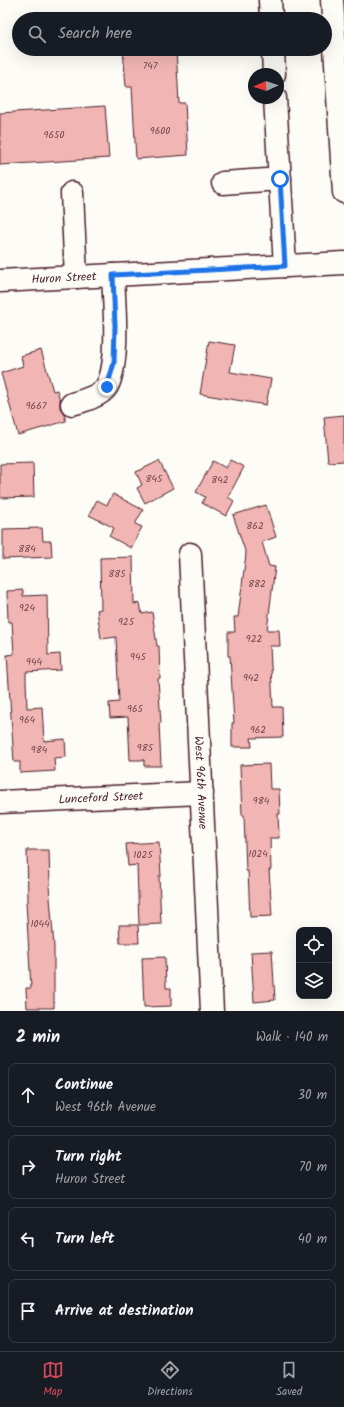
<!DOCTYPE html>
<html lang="en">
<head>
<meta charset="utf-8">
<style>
  body { margin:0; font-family:Kalam,sans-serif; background:#20242c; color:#f1f3f6 }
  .controls { position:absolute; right:12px; bottom:12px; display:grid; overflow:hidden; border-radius:8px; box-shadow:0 4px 16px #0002 }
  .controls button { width:36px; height:36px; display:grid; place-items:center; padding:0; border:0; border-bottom:1px solid #363941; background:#171b24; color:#f1f3f6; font:20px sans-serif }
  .compass { position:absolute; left:248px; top:68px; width:36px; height:36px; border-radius:50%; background:#171b24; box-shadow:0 4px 16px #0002; rotate:267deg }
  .stop { position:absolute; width:12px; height:12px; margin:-9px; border:3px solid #1a73e8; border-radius:50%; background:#fff }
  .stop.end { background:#1a73e8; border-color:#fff; box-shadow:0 1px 4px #0008 }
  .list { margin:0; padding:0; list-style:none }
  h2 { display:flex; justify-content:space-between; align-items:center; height:52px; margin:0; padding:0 16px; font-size:17px }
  h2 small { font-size:13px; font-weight:400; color:#9ea1a6 }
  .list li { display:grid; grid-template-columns:26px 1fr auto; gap:12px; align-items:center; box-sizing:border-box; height:64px; margin:0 8px 8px; padding:0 8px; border:1px solid #363941; border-radius:8px }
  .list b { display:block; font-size:15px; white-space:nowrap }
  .list p { margin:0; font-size:13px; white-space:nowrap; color:#9ea1a6 }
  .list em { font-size:13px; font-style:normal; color:#9ea1a6 }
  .icon { flex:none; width:22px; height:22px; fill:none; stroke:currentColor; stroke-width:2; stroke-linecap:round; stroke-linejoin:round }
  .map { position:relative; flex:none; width:344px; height:1011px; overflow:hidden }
  .search { position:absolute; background:#171b24; box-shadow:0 4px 16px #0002; left:12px; right:12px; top:12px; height:44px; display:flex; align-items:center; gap:10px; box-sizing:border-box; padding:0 14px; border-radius:22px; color:#9ea1a6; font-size:15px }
  .sheet { height:340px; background:#171b24 }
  nav { display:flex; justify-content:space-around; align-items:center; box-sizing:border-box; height:56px; border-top:1px solid #363941; background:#171b24; font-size:11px; color:#9ea1a6 }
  nav a { display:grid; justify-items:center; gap:2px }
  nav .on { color:#d1495b }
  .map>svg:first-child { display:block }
  .building { fill:#f1b6b3; stroke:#4a1f2b }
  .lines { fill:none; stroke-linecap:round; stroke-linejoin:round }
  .minor-casing { stroke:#4a1f2b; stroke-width:25 }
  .major-casing { stroke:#4a1f2b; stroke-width:25 }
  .minor { stroke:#fdfcf7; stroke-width:22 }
  .major { stroke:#fdfcf7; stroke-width:22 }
  .route { stroke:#1a73e8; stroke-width:5 }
  .labels { text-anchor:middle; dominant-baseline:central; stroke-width:4; stroke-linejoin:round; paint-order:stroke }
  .number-label { font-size:10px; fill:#74454d }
  .street-label { font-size:12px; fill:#4a1f2b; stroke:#fdfcf7 }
</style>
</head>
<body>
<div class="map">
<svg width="344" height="1011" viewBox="0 0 344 1011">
  <rect width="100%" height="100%" fill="#fdfcf7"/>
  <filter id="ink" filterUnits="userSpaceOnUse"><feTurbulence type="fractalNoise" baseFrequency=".025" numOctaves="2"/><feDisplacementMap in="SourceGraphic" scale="8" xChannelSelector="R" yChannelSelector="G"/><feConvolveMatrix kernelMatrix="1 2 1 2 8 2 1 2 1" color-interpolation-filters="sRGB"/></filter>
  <g filter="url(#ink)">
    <path class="building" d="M123,49H176L179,103H185L188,155L136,159L132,87H126Z
      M105,106L109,158L0,165V113Z
      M209,341L235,345L230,372L271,379L266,405L200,394Z
      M41,350L53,391L57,390L60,400V408L64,414L66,421L18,435L1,373L23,366L21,356Z
      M344,415V461L328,462L324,417Z
      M230,460L244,467L228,497L234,501L226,516L202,503L205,497L196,492L213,461L226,468Z
      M159,461L173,488L145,503L137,488L142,485L136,472Z
      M33,463L34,497L0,498V464Z
      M113,494L143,510L135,524L142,527L131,548L109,536L114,528L89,515L97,500L107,505Z
      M266,505L276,537L262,542L269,566L275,567L267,630H279L280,646H270L273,707H282L283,737L251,738L252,747H232V723H234L230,656H228V632H235L234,617H238L246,554L233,515Z
      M42,528L43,541H51L52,557L3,559V529Z
      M133,557L134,604L140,603L142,614L152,612L157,646H159L160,678L158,679L161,723H159L161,766H144V760H130L128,717L110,718L109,703L119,702L116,637L101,639L97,610L101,609L100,558Z
      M23,590V596L47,595L48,655L60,654L61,670L26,672V680L27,708L42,707L44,741L65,739L66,757L54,758L55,771L20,773V762H14L7,655L14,654L12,622H8L7,591Z
      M269,764L270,789H279L280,814H278L279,838H270L271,870H269L272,916L250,917L248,871H246L244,815H242L240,765Z
      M159,842L161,876H159L161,924L139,925L137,865L128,866L126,844Z
      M27,850H49L50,886H49L54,946V1008H27L26,988H31L26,902H28Z
      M119,925H138L139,943H120Z
      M272,951L275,1000L254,1002L251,952Z
      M165,957L166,988H171V1006L144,1007L142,958Z"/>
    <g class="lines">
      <defs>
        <g id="minor">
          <path d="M270,0L271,19"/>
          <path d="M332,0L344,192"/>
          <path d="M273,49L274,74"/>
          <path d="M275,98L285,266"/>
          <path d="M223,183L280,179"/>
          <path d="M72,193L76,277"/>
          <path d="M72,404C83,401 101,396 107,386C120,362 114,303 113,275"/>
          <path id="s1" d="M190,554L212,1011"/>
          <path id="s2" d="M0,802L202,793"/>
        </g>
        <g id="major">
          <path id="s3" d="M0,281L344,263"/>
        </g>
      </defs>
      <use href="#minor" class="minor-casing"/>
      <use href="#major" class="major-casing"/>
      <use href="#minor" class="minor"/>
      <use href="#major" class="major"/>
    </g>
  </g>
  <g class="lines" filter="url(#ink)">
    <path class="route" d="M107,387L114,363L115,326L113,275L285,266L280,179"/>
  </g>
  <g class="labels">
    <g class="number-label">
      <text x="150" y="66">747</text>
      <text x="160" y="131">9600</text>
      <text x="54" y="135">9650</text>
      <text x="36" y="406">9667</text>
      <text x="154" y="479">845</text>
      <text x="220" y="480">842</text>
      <text x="255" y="526">862</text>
      <text x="27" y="549">884</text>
      <text x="117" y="574">885</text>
      <text x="257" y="584">882</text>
      <text x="27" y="608">924</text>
      <text x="126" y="622">925</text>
      <text x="254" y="639">922</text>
      <text x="138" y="657">945</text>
      <text x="34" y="662">944</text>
      <text x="251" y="678">942</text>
      <text x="135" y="709">965</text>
      <text x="27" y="720">964</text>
      <text x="258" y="730">962</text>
      <text x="145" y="748">985</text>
      <text x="39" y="750">984</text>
      <text x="261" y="801">984</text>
      <text x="258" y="854">1024</text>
      <text x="143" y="855">1025</text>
      <text x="40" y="924">1044</text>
    </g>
    <g class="street-label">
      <text stroke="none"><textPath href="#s3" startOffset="64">Huron Street</textPath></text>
      <text stroke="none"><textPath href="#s1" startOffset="229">West 96th Avenue</textPath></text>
      <text stroke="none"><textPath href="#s2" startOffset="101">Lunceford Street</textPath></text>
    </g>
  </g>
</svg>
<div class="controls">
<button><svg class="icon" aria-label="locate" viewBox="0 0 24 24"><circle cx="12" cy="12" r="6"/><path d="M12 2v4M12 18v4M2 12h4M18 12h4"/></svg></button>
<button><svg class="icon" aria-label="layers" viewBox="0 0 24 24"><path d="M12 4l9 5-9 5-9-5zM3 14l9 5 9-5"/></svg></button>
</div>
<svg class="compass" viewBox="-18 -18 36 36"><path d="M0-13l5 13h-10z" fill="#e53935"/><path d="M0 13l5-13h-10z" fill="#9ea1a6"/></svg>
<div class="stop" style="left:280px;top:179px"></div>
<div class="stop end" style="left:107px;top:387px"></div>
<div class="search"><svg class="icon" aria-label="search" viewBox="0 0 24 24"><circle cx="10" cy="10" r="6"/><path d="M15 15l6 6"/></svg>Search here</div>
</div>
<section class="sheet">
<h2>2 min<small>Walk · 140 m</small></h2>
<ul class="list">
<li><svg class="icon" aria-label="ahead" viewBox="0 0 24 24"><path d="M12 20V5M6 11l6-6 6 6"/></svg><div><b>Continue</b><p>West 96th Avenue</p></div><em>30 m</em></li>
<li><svg class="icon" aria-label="right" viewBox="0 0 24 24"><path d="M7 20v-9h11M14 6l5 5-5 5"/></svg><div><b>Turn right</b><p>Huron Street</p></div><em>70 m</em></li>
<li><svg class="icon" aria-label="left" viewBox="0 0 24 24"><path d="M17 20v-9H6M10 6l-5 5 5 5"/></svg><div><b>Turn left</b></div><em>40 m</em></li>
<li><svg class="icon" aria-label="arrive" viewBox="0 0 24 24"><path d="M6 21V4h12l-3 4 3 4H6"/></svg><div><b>Arrive at destination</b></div></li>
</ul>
</section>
<nav>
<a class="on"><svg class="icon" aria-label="map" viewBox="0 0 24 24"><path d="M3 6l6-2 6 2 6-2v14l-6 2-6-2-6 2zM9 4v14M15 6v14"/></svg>Map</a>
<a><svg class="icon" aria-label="directions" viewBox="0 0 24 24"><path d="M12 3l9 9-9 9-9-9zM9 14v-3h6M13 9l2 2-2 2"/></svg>Directions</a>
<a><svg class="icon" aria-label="saved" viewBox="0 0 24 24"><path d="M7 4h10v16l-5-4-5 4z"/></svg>Saved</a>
</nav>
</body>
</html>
